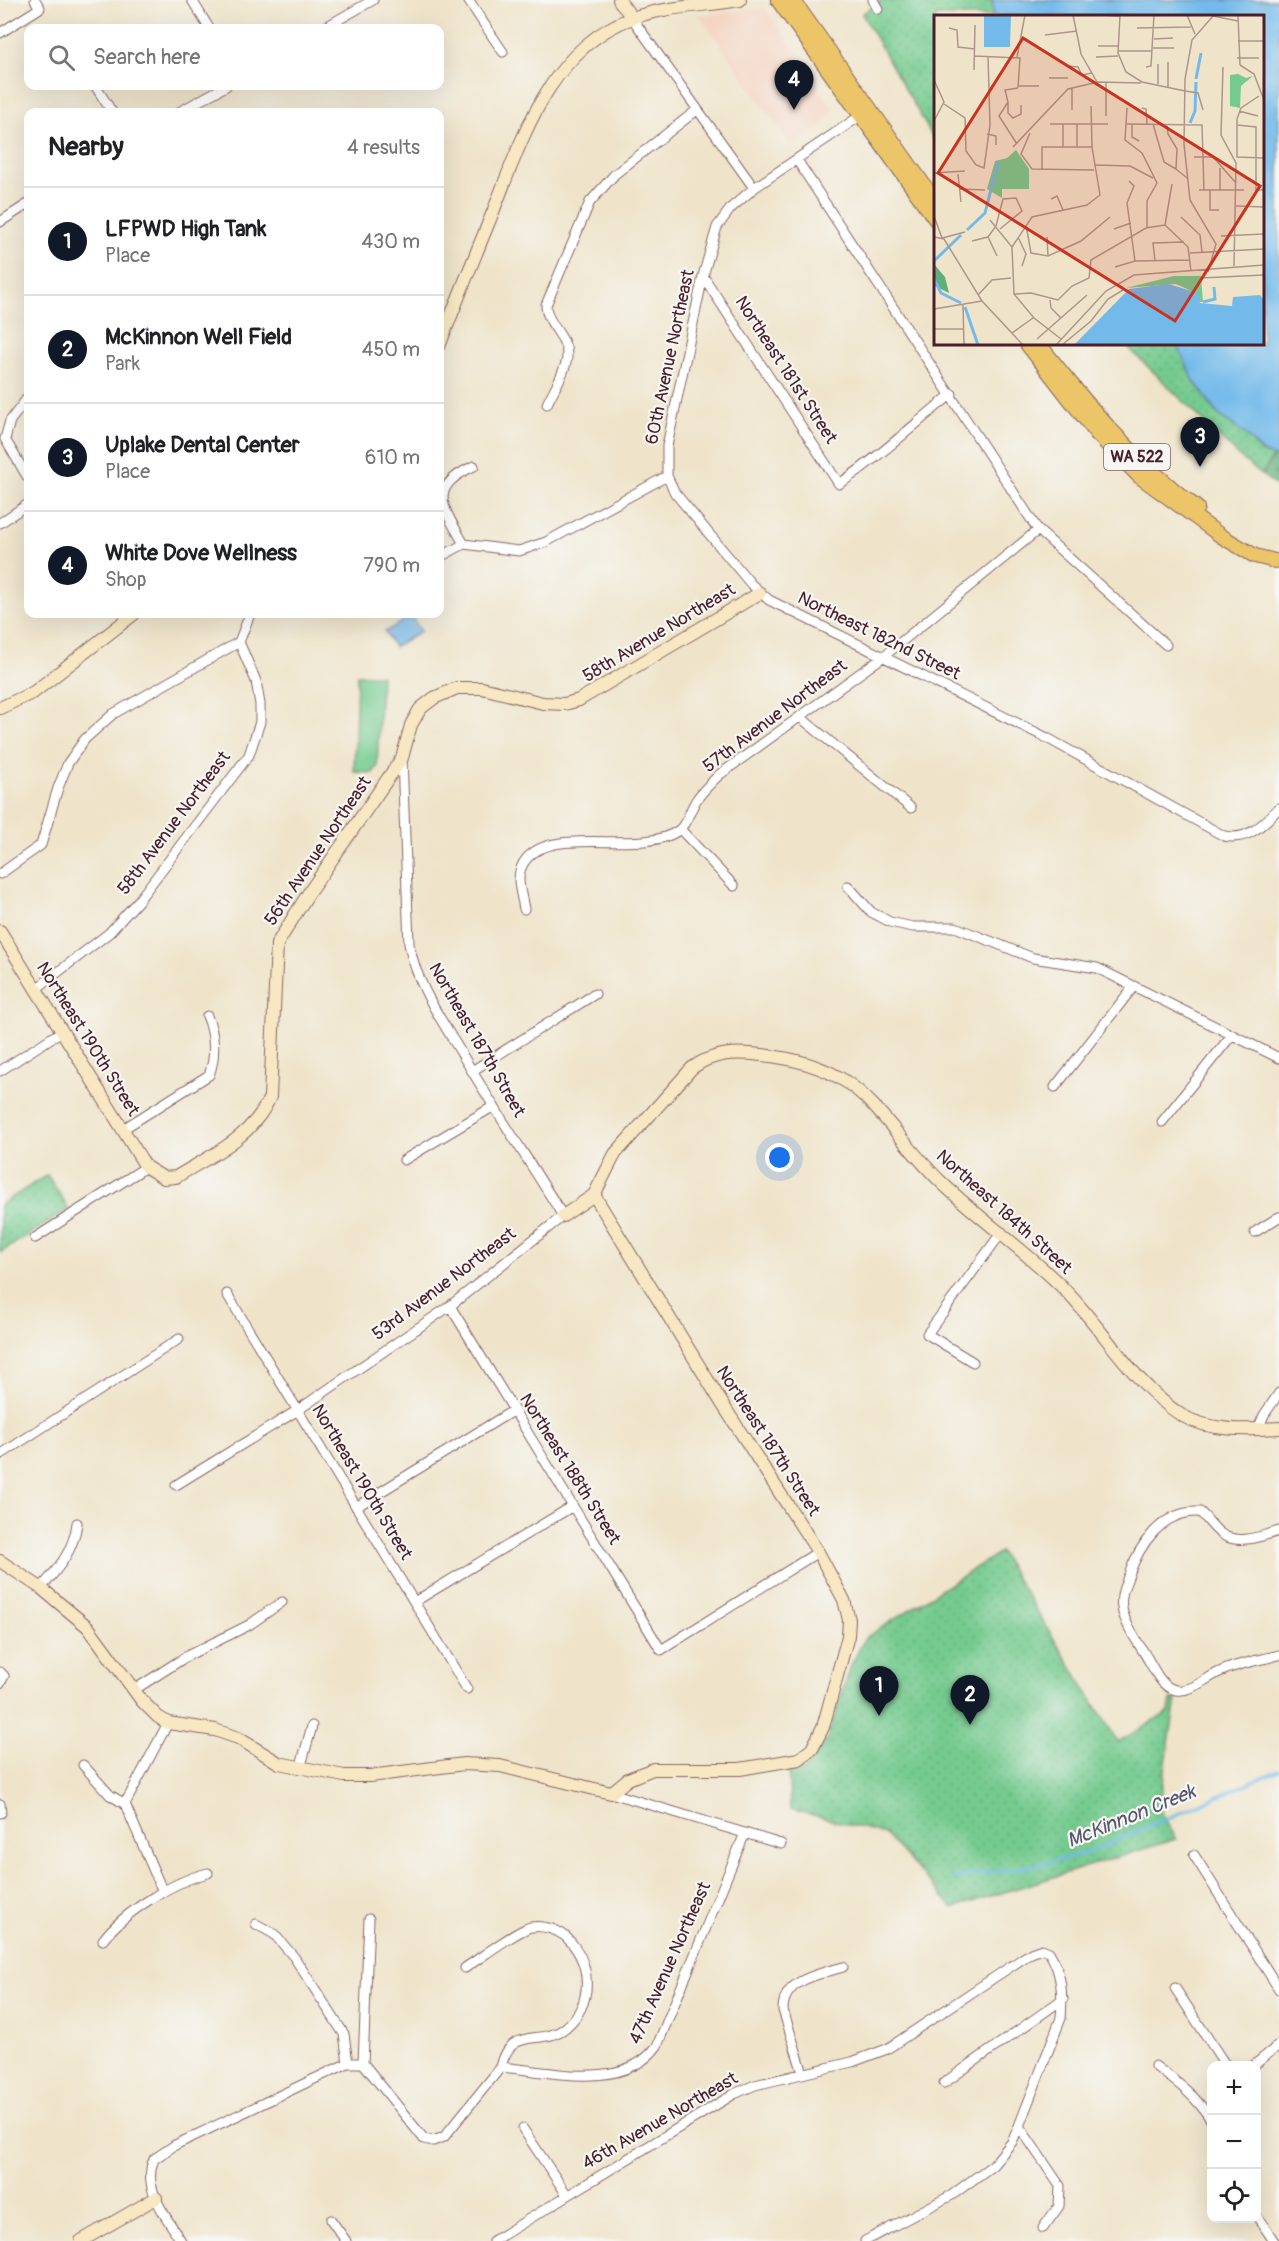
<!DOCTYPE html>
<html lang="en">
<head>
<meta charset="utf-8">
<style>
  body { margin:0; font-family:Pangolin,sans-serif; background:#f6f6f6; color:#202124 }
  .controls { position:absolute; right:18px; bottom:18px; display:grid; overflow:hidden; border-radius:12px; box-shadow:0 6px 24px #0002 }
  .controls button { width:54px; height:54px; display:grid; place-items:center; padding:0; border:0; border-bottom:2px solid #e0e0e0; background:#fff; color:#202124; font:30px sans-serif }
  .you { position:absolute; left:780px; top:1158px; width:21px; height:21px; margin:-15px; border:4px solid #fff; border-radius:50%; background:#1a73e8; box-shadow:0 0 0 9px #1a73e833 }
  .badge { display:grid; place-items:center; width:39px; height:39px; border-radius:50%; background:#111827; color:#fff; font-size:20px; font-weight:700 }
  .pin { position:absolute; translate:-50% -50px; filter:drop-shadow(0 2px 3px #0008) }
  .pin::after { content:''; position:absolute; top:32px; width:21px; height:18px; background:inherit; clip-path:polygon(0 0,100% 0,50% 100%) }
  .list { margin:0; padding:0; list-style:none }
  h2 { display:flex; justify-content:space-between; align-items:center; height:78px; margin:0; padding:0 24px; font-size:26px }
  h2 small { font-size:20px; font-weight:400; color:#757577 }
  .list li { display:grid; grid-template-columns:39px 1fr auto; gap:18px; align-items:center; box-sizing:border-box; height:108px; padding:0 24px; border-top:2px solid #e0e0e0 }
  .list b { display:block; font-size:22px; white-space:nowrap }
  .list p { margin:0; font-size:20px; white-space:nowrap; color:#757577 }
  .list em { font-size:20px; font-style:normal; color:#757577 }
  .icon { flex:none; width:33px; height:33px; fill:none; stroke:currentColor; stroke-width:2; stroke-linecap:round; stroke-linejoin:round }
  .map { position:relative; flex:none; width:1279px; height:2241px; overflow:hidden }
  .search { position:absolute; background:#fff; box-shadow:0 6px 24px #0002; left:24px; top:24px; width:420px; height:66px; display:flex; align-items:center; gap:15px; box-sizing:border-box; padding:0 21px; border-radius:12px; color:#757577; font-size:22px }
  .panel { position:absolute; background:#fff; box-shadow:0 6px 24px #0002; left:24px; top:108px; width:420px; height:510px; border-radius:12px }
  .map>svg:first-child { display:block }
  .built { fill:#f4d3c0 }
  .green { fill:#75cb8f; stroke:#60755d; stroke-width:1.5 }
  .forest { fill:url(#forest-firs); stroke:#556752; stroke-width:1.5 }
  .park { fill:url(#park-dots); stroke:#60755d; stroke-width:1.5 }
  .water { fill:#73baea; stroke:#5e6c8a; stroke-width:1.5 }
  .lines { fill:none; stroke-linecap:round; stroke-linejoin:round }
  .stream { stroke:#73baea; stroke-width:3 }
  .street-casing { stroke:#846463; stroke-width:11 }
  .secondary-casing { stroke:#846463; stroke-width:14 }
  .primary-casing { stroke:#846463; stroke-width:16 }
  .street { stroke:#fff; stroke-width:9 }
  .secondary { stroke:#f7e8c3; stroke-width:12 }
  .primary { stroke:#ecc569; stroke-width:14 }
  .labels { text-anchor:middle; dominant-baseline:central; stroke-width:4.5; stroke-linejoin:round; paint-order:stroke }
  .shield { fill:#f6f6f2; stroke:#7e6067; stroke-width:1.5 }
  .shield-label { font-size:16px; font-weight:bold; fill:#4a1f2b }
  .street-label { font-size:18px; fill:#4a1f2b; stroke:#f6f6f2 }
  .water-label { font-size:20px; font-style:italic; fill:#58556e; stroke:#f6f6f2 }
  .inset-river { fill:none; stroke:#73baea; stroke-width:3 }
  .inset-road { fill:none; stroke:#ad958a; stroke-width:1.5 }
  .view { fill:#c8321e; fill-opacity:0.15; stroke:#c8321e; stroke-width:3 }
  .inset-edge { fill:none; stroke:#4a1f2b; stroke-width:3 }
</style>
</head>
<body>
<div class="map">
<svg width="1279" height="2241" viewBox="0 0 1279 2241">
  <defs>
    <pattern id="forest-firs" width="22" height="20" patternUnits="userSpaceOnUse" patternTransform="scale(1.5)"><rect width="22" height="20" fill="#60af7a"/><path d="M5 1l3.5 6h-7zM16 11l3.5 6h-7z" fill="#518e64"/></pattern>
    <pattern id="park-dots" width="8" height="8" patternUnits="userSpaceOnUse" patternTransform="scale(1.5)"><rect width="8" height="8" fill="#75cb8f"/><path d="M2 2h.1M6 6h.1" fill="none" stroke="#67ae7c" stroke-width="1.8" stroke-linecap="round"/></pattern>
  </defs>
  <rect width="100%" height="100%" fill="#f6f6f2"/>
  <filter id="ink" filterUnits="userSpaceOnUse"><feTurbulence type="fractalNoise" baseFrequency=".0167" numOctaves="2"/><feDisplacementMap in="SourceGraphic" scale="12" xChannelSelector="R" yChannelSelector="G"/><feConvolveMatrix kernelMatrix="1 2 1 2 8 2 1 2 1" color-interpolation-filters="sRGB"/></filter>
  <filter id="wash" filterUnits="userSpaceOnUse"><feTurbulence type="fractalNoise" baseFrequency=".008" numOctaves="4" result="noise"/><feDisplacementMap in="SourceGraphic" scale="24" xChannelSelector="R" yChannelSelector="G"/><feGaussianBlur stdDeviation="1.35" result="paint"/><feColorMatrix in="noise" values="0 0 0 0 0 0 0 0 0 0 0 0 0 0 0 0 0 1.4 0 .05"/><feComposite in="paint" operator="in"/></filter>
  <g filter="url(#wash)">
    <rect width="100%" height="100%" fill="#efe4ca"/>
    <path class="built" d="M765,8L834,109L824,124L791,146L699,15Z"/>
    <path class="green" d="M357,675H381L377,767L373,773L354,772Z"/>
    <path class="forest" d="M1273,456L1279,459V488L1262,475Z"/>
    <path class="park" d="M882,0H992L994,16H936L935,141L862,14Z
      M1125,344H1177L1194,381L1218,414L1245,434L1261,452L1273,456L1262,475L1242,459Z
      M47,1175L69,1209L0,1253V1205Z
      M1000,1552L1118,1742L1169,1712L1171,1699H1176L1159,1807L1176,1839L953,1908L885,1834L790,1809L789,1771L805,1770L827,1739L852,1663L865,1638Z"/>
    <path class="water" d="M992,0H1279V459L1262,452L1245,434L1218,414L1194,381L1177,344H1262V16H994Z
      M411,616L421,631L394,647L385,632Z"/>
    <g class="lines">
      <path class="stream" d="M953,1878L1033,1866L1090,1852L1279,1770"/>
    </g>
  </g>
  <g filter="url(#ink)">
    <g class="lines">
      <defs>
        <path id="street" d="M192,0L209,28
          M468,0L503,52
          M873,0L878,9
          M632,18L754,188
          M324,28L373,0
          M0,33L40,8L35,0
          M96,87L112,112
          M179,112L226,86
          M863,114L754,188L731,208L717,227L703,276L667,446V476L675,493L751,584L769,600L1047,738L1224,836C1249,841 1262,825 1279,808
          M797,160L1038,530L1166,645
          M0,222L28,204
          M703,276L839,484C879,458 914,424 952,394
          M28,397L10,421L5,439L28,478
          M547,404C553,390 567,370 567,356C568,337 546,324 546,305L590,202L615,174L697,110
          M0,523L28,504
          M464,544C443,507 426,488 474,466
          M440,557L464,544L519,551L546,542L667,476
          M800,717L911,808
          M680,829L734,886
          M0,874L41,845L58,788L68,763L85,739L113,714L239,642L250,614
          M848,886L871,912L890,922L913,927H955L1033,958L1097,968L1279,1058
          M524,909C522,896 516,880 521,868C541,819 640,859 679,830C687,824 691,807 697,799C703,790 712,782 719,775L884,656L1038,530
          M36,989L109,933L138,901L249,755L260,722V704L256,681L239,642
          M0,1071L62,1031
          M472,1071L595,994
          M1055,1087L1134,986
          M1162,1122L1231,1036
          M123,1129L209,1075C216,1057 215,1034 207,1016
          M404,1160L494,1106
          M1255,1232L1279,1217
          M35,1238L146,1167
          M227,1294L467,1689
          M450,1306L661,1650L818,1552
          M973,1362L927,1334L1002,1232
          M1258,1429L1264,1415L1279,1393
          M0,1455L179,1339
          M176,1485L298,1410L450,1306L563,1216C529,1161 493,1107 460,1051C439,1016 417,985 409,944L402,758
          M356,1507L514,1410
          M1279,1531C1262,1536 1236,1546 1220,1533C1212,1527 1207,1518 1200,1512C1162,1510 1139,1545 1128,1577C1124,1587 1120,1597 1122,1608C1125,1626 1140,1645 1149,1661C1155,1671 1162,1688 1176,1690C1191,1693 1208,1676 1222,1671C1239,1663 1260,1660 1279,1655
          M41,1588C59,1568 74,1550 77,1523
          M414,1602L573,1506
          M0,1672L4,1676L0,1683
          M134,1690L187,1656L249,1625L282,1602
          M83,1765L110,1795L125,1804L163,1892
          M300,1769L312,1726
          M611,1793L781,1844
          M0,1804L1,1813
          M125,1804L168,1723
          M1194,1855L1279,1989
          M256,1924L274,1934L294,1957L344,2034L348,2063
          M103,1940C124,1912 174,1881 208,1873
          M465,1968C479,1959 517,1930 531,1927C542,1925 556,1929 565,1936C592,1961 595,2003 565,2028C541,2047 511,2024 501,2067
          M1175,1988L1226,2066
          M363,2063L424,2139L433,2141L444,2137L501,2067C549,2071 624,2092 657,2046L745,1833
          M363,2063L369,1919
          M1155,2066C1177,2082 1198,2097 1212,2122
          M1253,2066L1279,2045
          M803,2073L783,2010C783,1979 820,1974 843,1967
          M944,2083L1063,1999
          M1019,2126L1060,2186L1059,2206L1043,2228
          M523,2129L567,2195
          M1256,2215L1274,2241
          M331,2220L346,2241
          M181,2241C167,2217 141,2188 154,2159L175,2145L348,2063H363
          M493,2241L734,2094L755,2085L852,2062L887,2049L1031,1953L1042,1949L1049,1952C1062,1972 1063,1995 1061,2018L1019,2126L1012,2142L993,2165L952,2195L865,2241"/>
        <path id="secondary" d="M619,0L632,18
          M440,344C457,300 475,256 493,212C522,139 550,48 632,18C667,6 704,6 740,0
          M0,708L34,692L134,614
          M0,931L146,1167L164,1178L176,1177C212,1155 253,1137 270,1097L277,944L308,894L402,758L411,725L420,709L434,698L457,688H482L543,703L565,704L579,700L760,593
          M563,1216L594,1195L615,1154L692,1068C714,1052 736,1052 762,1055C867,1066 874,1116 940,1181C978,1218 1022,1248 1060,1285C1102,1326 1132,1383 1181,1415C1210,1432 1247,1430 1279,1428
          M0,1561L41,1588L88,1627L142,1701L158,1717L168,1723L215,1730L238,1738L279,1763L344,1776H370L464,1764L500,1766L611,1793L628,1779L653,1769H740L799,1759L812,1749L823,1727L848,1636L849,1620L844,1600L818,1552L723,1405L594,1195
          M81,2241L156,2198"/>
        <path id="primary" d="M778,0L936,220
          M793,0L936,202
          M1027,344L1097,434L1139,476L1221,536L1255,556L1275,561
          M1039,344C1086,404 1135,462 1197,508"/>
      </defs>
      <use href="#street" class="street-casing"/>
      <use href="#secondary" class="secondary-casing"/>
      <use href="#primary" class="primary-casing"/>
      <use href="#street" class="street"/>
      <use href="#secondary" class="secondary"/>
      <use href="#primary" class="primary"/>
    </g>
  </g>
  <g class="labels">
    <rect class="shield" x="1104" y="444" width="66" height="26" rx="4.5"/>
    <g class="shield-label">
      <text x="1137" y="457">WA 522</text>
    </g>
    <g class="street-label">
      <text transform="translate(670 357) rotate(-78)">60th Avenue Northeast</text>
      <text transform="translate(786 370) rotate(57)">Northeast 181st Street</text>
      <text transform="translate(659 633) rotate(-31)">58th Avenue Northeast</text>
      <text transform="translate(879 636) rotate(26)">Northeast 182nd Street</text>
      <text transform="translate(775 716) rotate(-37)">57th Avenue Northeast</text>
      <text transform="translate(174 823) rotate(-53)">58th Avenue Northeast</text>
      <text transform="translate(318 851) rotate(-56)">56th Avenue Northeast</text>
      <text transform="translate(88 1039) rotate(58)">Northeast 190th Street</text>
      <text transform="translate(477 1040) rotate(60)">Northeast 187th Street</text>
      <text transform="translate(1004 1212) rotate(42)">Northeast 184th Street</text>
      <text transform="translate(444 1284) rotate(-37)">53rd Avenue Northeast</text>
      <text transform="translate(768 1441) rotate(57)">Northeast 187th Street</text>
      <text transform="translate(570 1469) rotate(58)">Northeast 188th Street</text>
      <text transform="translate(362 1482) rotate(59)">Northeast 190th Street</text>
      <text transform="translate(670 1963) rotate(-66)">47th Avenue Northeast</text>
      <text transform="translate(660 2121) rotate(-30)">46th Avenue Northeast</text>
    </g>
    <g class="water-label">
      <text transform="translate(1131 1816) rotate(-22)">McKinnon Creek</text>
    </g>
  </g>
  <g transform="translate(934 15)">
    <rect width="330" height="330" fill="#efe4ca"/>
    <path d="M0,249L11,262L15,278L1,271Z" fill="#60af7a"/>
    <path d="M304,59L312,63L319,61L307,71L306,93L296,91V60ZM82,135L95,154V174H68V183L53,174L61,146L73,143ZM240,261H267L269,287H264V279L242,269L192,273Z" fill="#75cb8f"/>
    <path d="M50,1H77L76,32H50ZM234,269L264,278L266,288L298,291L299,282L326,280L330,285V330H140L195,274Z" fill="#73baea"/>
    <path class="inset-river" d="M262,64L267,38M256,108L261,96L262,67M33,215L51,198L64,147M0,246L27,220M0,264L7,278L27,288M269,287L281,284L280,272M31,292L44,330"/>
    <path class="inset-road" d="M139,0L147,39L163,67M166,0L186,1M186,0L184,38L192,57L208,67L251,76M253,0L261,19M304,0L306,50M279,1L304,6M15,13L23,15L24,32L41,34M203,13L257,12M111,20L143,16M220,24L239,23M304,26H330M164,31H184M219,33H240M184,36H218M41,41L86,43L84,73M83,42L91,0M162,42L184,41M303,43H325M234,47V73M306,50L320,59L330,85M134,51L144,52L148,60L158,58M212,52L217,51L220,0M289,52L287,120L302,148L300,251M40,55L41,10M115,63H134M0,65L10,87L0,106M172,67V101M224,69V49M85,71H105M251,76L264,78L269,95M74,87V98L79,103L87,99V90M10,89L31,103L32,136L42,150L50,153L56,110L54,41M193,93L191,125L208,138L223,168L213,186V212M208,93L212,94L213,109M138,95V73M305,96L324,101M303,104L307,93L325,81M116,109H174M193,109L268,110L270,175M198,109V122L205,126M219,109L230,147L242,154M233,109L234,119L243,134L242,154L253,163M303,109V104V142L330,143M303,110L322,112V175H330M96,118L87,139L98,154L160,155M53,119L62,121V130M83,129L65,101L74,87L71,75L84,73M79,132L134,74L164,67L207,68M129,132V109M143,132V109M260,142H279L302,168M160,150L196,151L219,163M286,153V175M108,155V132H158M0,158L31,156M24,159L27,187M195,166L200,171L193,188L201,246M26,174L51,175M265,175H310M276,175V195H285M117,184L123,181L129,195M302,191L330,192M0,201L8,223L31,217M247,202L266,220L268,237M56,205L78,232L80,279L100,303L127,324M92,210L97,238L114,241L147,226L176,202M231,210L254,232L257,256M231,210L238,169M180,214L197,208M287,221L330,219M0,222L10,224L48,286L89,330M54,222L62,211L69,184L82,183L88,196L66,214M84,222L92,239L88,251M113,222L114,241M38,226L54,222L63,241M78,232L98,202L153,190L166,180L158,132L157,91M256,238L330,234M221,246L219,228L250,227M181,252L201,246L256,245M274,257L282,229L256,185L250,129L251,64L258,25L280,0M267,263L330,260M80,279L97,278L124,285L138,271L155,263L157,245L212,213L231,210M44,280L58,265L77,263M116,285L117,293L127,303M29,290L30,330M0,294L48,286M0,314H30M78,318L99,303M103,324L153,280M122,330L172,276L200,260L330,250M128,330L157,306L174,284L189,275"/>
    <path class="view" d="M89,23L326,171L241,306L4,158Z"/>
    <rect width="330" height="330" class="inset-edge"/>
  </g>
</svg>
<div class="controls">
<button>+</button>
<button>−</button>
<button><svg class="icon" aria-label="locate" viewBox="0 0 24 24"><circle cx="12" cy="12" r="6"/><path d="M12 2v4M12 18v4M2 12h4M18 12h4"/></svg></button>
</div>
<div class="you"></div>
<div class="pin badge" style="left:879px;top:1716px">1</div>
<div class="pin badge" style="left:970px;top:1725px">2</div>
<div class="pin badge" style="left:1200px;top:467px">3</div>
<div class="pin badge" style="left:794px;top:110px">4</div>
<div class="search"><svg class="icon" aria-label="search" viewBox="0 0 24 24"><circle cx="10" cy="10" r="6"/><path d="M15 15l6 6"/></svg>Search here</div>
<section class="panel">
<h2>Nearby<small>4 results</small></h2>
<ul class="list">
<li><span class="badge">1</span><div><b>LFPWD High Tank</b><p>Place</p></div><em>430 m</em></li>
<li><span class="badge">2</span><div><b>McKinnon Well Field</b><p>Park</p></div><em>450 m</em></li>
<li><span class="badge">3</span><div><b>Uplake Dental Center</b><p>Place</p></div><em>610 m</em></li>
<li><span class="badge">4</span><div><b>White Dove Wellness</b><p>Shop</p></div><em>790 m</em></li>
</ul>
</section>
</div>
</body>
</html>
